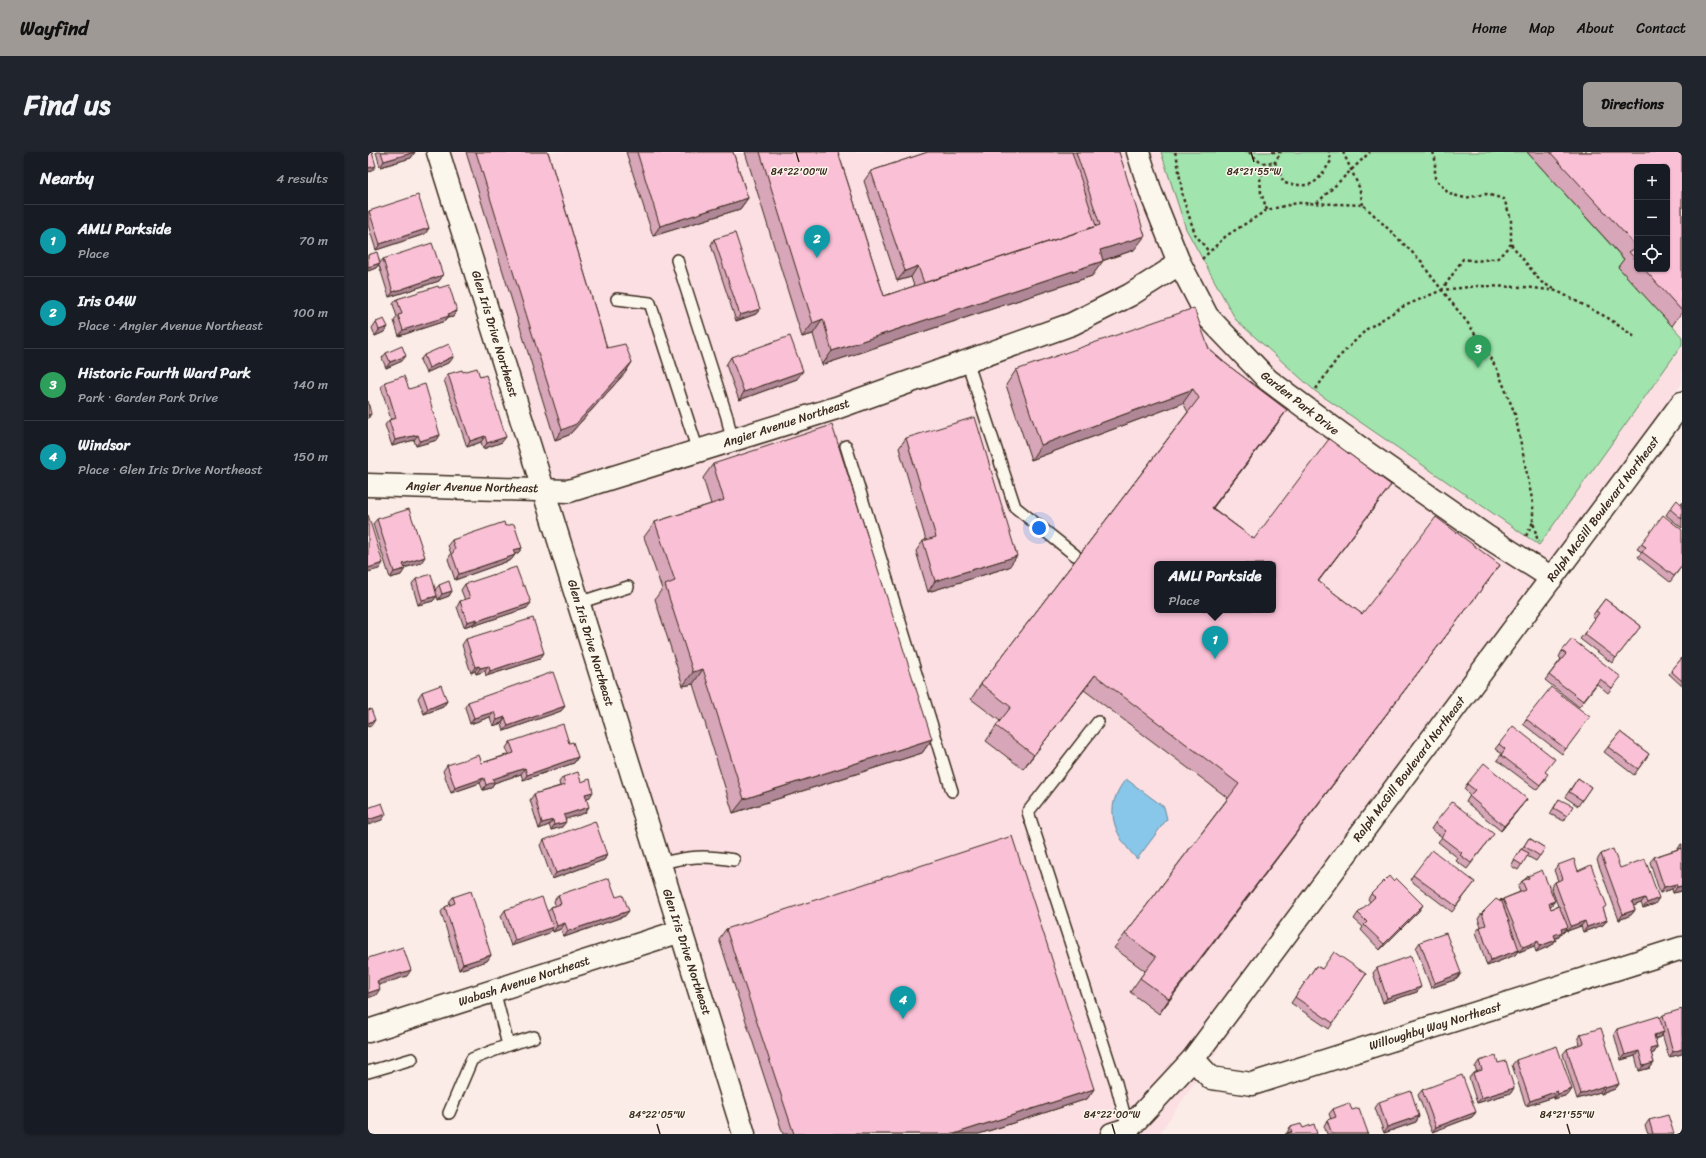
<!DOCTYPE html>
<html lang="en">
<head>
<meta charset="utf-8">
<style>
  body { margin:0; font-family:Sriracha,sans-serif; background:#20242c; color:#f1f3f6 }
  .controls { position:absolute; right:12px; top:12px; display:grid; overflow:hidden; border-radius:6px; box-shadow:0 1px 3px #0004 }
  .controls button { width:36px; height:36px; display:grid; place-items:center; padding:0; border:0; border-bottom:1px solid #363941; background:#171b24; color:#f1f3f6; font:20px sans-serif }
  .you { position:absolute; left:671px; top:376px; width:14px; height:14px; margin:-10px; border:3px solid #fff; border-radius:50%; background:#1a73e8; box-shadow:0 0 0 6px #1a73e833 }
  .badge { display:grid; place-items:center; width:26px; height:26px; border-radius:50%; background:#9f9995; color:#fff; font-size:13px; font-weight:700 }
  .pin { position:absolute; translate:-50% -33px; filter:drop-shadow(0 1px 2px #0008) }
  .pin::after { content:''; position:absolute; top:21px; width:14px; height:12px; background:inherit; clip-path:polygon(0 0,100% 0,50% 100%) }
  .popup { position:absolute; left:786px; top:409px; width:122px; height:52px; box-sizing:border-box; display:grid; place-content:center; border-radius:6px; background:#171b24; filter:drop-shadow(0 1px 3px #0005); font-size:13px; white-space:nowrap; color:#9ea1a6 }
  .popup b { font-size:15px; color:#f1f3f6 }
  .popup::after { content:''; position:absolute; left:50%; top:100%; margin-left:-8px; border:8px solid transparent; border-top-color:#171b24 }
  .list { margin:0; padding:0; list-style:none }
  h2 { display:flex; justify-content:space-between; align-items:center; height:52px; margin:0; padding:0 16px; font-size:17px }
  h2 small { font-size:13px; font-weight:400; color:#9ea1a6 }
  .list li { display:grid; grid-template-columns:26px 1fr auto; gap:12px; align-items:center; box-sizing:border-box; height:72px; padding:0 16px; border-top:1px solid #363941 }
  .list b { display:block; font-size:15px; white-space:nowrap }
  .list p { margin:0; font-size:13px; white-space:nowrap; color:#9ea1a6 }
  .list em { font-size:13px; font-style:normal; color:#9ea1a6 }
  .icon { flex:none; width:22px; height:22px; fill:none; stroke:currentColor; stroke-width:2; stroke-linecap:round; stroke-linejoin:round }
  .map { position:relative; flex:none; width:1314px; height:982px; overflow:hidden; border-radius:6px }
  header { display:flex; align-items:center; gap:24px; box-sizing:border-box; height:56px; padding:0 20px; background:#9f9995; color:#111 }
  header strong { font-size:19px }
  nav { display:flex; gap:22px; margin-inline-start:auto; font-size:14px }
  .intro { display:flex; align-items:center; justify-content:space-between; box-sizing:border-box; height:96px; padding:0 24px }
  h1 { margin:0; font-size:28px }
  .button { padding:10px 18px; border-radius:6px; background:#9f9995; color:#111; font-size:14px; font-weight:700 }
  main { display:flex; gap:24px; padding:0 24px }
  aside { flex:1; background:#171b24; border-radius:6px; box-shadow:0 1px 3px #0004 }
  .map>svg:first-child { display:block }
  .built { fill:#fbdfe3; fill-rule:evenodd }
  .green { fill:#a1e4ae; stroke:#6e8766 }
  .water { fill:#88c7e9; stroke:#698898 }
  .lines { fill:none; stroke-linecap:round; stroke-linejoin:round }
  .lane-casing { stroke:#3b2a1e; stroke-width:14 }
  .street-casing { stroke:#3b2a1e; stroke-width:25 }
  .secondary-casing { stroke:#3b2a1e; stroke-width:25 }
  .path { stroke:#3b2a1e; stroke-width:2.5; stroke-dasharray:3 3; stroke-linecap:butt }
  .lane { stroke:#fbf7ec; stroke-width:11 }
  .street { stroke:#fbf7ec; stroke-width:22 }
  .secondary { stroke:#fbf7ec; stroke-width:22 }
  .wall { fill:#d7a6b8; stroke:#3b2a1e; fill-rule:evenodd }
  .shaded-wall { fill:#af8796; stroke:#3b2a1e }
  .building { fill:#fac1d6; stroke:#3b2a1e; fill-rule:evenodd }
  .ticks { fill:none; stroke:#3b2a1e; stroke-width:1.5 }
  .labels { text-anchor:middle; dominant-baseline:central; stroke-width:3; stroke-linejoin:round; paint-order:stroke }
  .street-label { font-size:12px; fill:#3b2a1e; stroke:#fbf7ec }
  .ticks-label { font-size:10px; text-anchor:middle; fill:#3b2a1e; stroke:#fbf7ec; stroke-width:3; stroke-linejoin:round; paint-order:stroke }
</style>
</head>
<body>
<header>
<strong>Wayfind</strong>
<nav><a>Home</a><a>Map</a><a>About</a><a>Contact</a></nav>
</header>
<div class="intro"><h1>Find us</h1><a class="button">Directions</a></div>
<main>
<aside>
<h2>Nearby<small>4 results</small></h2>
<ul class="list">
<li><span class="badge" style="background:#0f9aa8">1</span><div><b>AMLI Parkside</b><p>Place</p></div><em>70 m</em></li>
<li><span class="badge" style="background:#0f9aa8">2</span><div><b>Iris O4W</b><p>Place · Angier Avenue Northeast</p></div><em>100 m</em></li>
<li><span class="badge" style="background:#2e9e5b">3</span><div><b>Historic Fourth Ward Park</b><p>Park · Garden Park Drive</p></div><em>140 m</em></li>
<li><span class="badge" style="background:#0f9aa8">4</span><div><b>Windsor</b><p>Place · Glen Iris Drive Northeast</p></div><em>150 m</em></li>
</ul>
</aside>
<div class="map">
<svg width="1314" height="982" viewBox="0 0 1314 982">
  <rect width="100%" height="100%" fill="#fbece8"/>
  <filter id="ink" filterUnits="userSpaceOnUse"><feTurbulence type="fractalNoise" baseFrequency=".025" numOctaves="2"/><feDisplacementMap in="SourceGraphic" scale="8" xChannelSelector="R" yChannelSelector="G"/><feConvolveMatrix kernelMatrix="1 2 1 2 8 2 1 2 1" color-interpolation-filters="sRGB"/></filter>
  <g filter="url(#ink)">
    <path class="built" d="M66,0H1314V231L793,979L794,982H367ZM1269,15H1299V117H1269ZM789,412H905V458H789Z"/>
    <path class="green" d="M793,0H1159L1258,110L1251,115L1314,185V193L1171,393L947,239L868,168L818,77Z"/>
    <path class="water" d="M758,627L796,655L799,667L769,707C746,683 734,656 758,627Z"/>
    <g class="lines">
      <defs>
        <path id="lane" d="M309,108L359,265L364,288
          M249,147L282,151L330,299
          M599,209L647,355L707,403
          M478,294L584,639
          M210,451L260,435
          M730,570L660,660L748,931L760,977
          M291,712C320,704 337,703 366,708
          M126,838L140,893
          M0,920L44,907
          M81,961L104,907L140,893L166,885"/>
        <path id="street" d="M770,0L783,41L810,108L839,164L900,228L999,301L1118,384L1184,426
          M0,333L201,339L468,256L704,172L762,143L800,119L810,108
          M0,879L313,779
          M825,907L843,926L884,932L1314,796"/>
        <path id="secondary" d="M70,0L376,982
          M744,982L760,977L825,907L1314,251"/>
      </defs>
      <use href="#lane" class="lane-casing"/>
      <use href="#street" class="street-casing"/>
      <use href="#secondary" class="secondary-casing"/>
      <path class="path" d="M807,0L809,6L815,46L827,82L841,100
        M881,0L893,11L907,10L916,31C946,36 946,34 963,9L961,0
        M904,0H913
        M975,0L991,35L995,53
        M1065,0L1067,6V26L1081,42L1097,46L1118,42L1136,47L1143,67V92L1130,106L1108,109L1095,107L1074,138
        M949,51L1002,0
        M899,58L893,41L892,24L907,10L913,0
        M1143,92L1173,130L1188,138
        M834,107L858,84L899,58L929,51L971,52L995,53L1004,61L1054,110L1060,120L1102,174L1129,217L1147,262L1165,352V370L1170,390
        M948,237L969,207L999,177L1034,155L1074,138L1110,134L1157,135L1189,139L1240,166L1268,186
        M1158,384L1165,370"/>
      <use href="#lane" class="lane"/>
      <use href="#street" class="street"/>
      <use href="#secondary" class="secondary"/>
    </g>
    <path class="wall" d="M8,0H47L43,6L12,15Z
      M98,0H180L239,196L264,210L257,221L201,283L187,288Z
      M258,0H365L380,46L372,57L285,84Z
      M377,0H470L516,144L546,134L543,125L529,129L496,29L503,19L560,0H751L766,98L734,109L724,124L454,213L445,182L434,185Z
      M1159,0H1314V160L1304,174L1250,115L1256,107ZM1269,15L1299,117H1269Z
      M1,59L61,76L57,82L8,98L0,73V60Z
      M346,87L392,157L388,162L368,169L343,93Z
      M0,103L12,111L15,107L75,123L71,129L21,145L11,113L8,116L0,119Z
      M71,136L89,159L85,165L79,166L77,169L31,184L26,169L29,165L25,152L29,147Z
      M8,170L20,175L16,180L7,184L4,176Z
      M841,197L857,211L919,258L909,272L845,356L886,387L1012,348L950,429L994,462L1132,413L1121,427L791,862L762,840L777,819L746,796L757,782L860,646L716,538L655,617L618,589L632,569L603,547L613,532L820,260L815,251L663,308L638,233L648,218Z
      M18,201L34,209L18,216L14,206Z
      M56,203L82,210L58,221L52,208Z
      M363,205L429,227L371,248L358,213Z
      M95,220L134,290L115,297L113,290L99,295L76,228L80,222Z
      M17,230L41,237L72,283L69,288L48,294L46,288L24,294L17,273L21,268H23L13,235Z
      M538,286L641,415L560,440L548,399L555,389L558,388L531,296Z
      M345,312L564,587L554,601L365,661L325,532L315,534L287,447L294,437L276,385L287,370L343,352L335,326Z
      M1314,350V376L1298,363L1302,357L1313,352Z
      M9,367L53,411L36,416L33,423L22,426L5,372Z
      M137,374L154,396L150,401L147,402L143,408L87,428L80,407L83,402L80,393L84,388Z
      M1273,392L1314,414L1302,430L1270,405L1274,400L1269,397Z
      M48,427L67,438L71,433L84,439L81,444L70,448L69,444L65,449L50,453L44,432Z
      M97,432L159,456L105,474V472L96,475L89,455L92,449L97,448L93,438Z
      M1237,447L1273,474L1244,511L1212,487L1227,467L1224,464Z
      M98,487L172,507L118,524L117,519L108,522L107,519L103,521L94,493Z
      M1194,499L1249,530L1240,541L1229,532L1211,555L1177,528L1193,507L1191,505Z
      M1314,506V534L1301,522Z
      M54,540L79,549L75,555L56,562L50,546Z
      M100,550L197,554L193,559L136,579L134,571L125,574L122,565L102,572L97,555Z
      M1158,567L1218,570L1194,602L1155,572Z
      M1252,580L1281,602L1266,623L1236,600Z
      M142,590L201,591L210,605L206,611L155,628L153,622L126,631L123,636L115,638L112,631L83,641L75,619L79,613L114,611L141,602L138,596Z
      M1131,592L1177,620V628L1169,638L1129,608L1134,602L1127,597Z
      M195,625L213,630L222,645L219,646L217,661L197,667L194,675L183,678L181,673L171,677L162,648L166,642L192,634L191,630Z
      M1210,626L1223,635L1210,654L1197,645Z
      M1099,632L1159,647L1133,679L1098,650L1102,643L1096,637Z
      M1191,647L1199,664L1196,669L1182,662Z
      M1067,671L1122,687L1099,717L1088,709L1090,706L1070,690L1074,685L1063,677Z
      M1161,686L1177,696L1168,709L1159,704L1150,718L1143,714L1149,703L1153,697H1154Z
      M176,688L239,703L236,708L184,727L172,693Z
      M1313,692H1314V739L1305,741L1304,737L1292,741L1282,710L1286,705L1310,697Z
      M1233,702L1252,716L1287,752L1275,756L1273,751L1265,754L1267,758L1263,763L1251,768L1229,708Z
      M1190,713L1210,719L1236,759L1239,768L1235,773L1215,780L1213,774L1199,779L1198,777L1196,780L1192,782L1190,785L1188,786L1184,793L1168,800L1166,794L1151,800L1150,798L1147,803L1119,814L1108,780L1112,775H1113L1110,767L1114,761L1132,749L1133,747L1134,749L1135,747L1152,740L1150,735L1154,729L1156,728L1160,724L1187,749L1182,754L1183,757L1190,754L1183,735L1187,730L1190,729L1186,718Z
      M1045,723L1107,730L1084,760L1042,728Z
      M1025,729L1051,759L1012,798L993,778L995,775L986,767L990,761L1002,750L1000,747L1003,742Z
      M190,743L248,745L257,764L196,785L193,777L185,780L184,776L181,781L143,794L133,764L137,758L179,760L183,755L187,753L186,749Z
      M85,745L123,803L119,809L91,818L73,760L77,755L82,753L81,750Z
      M358,777L726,937L719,947L611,982H415L351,787Z
      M1052,790L1093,821L1089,827L1063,836L1048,796Z
      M948,814L954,817L998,822L961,877L923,851Z
      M1009,816L1049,840L1015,851L1005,821Z
      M1295,863L1314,902L1301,905L1294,882L1292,885L1287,887L1289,895L1286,901H1283L1286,911L1282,916L1271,919L1267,904L1253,908L1246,882L1249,877L1292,866Z
      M1213,882L1251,932L1247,937L1233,942L1232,940L1209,947L1195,902L1199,897L1211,893L1210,888Z
      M1148,908L1204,937L1200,943L1186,947V945L1158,954L1144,913Z
      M1111,909L1130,911L1143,941L1109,951L1101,926L1105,921L1109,920L1107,915Z
      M1054,938L1108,960L1104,965L1064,980L1050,943Z
      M1011,950L1051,964L1048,970L1016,981L1007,956Z
      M965,957L984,958L1000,982H959L956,974L959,968L963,967L961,962Z
      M1281,968L1306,982H1280L1277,974Z
      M922,975L935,976L919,981Z"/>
    <path class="shaded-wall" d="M47,0L43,6L12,15L16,9Z
      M8,14L4,19L0,20V16Z
      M380,46L372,57L285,84L292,74Z
      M61,76L57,82L8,98L12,92Z
      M777,84L766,98L721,113L732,98Z
      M735,109L724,124L454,213L464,199Z
      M12,111L8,116L0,119V115Z
      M550,114L543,125L529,129L537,119Z
      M75,123L71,129L21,145L25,140Z
      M392,157L388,162L368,169L372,163Z
      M89,159L85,165L79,166L77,169L31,184L35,178L80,162Z
      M455,167L445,182L434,185L445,171Z
      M20,175L16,180L7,184L11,178Z
      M38,204L34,209L18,216L22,210Z
      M86,204L82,210L58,221L61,216Z
      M264,210L257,221L201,283L187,288L194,278Z
      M435,219L429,227L371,248L376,240Z
      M825,237L815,251L663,308L673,293Z
      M919,258L909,272L834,370L844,356Z
      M3,262L0,267V263Z
      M50,283L46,288L24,294L27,288Z
      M72,283L69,288L48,294L52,289Z
      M117,284L113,290L99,295L102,289Z
      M138,285L134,290L115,297L119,291Z
      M1023,333L1012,348L940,443L950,429Z
      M154,396L150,401L142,404L145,398Z
      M147,403L143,408L87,428L91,422Z
      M649,404L641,415L560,440L567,429Z
      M57,405L53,411L31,417L35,412Z
      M15,411L11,417L0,420V416Z
      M1132,413L1121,427L791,862L801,847Z
      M37,417L33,423L22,426L26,420Z
      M84,439L81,444L70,448L74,442Z
      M69,444L65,449L50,453L54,448Z
      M163,451L159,456L105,474L109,469Z
      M109,467L105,472L96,475L99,470Z
      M176,501L172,507L118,524L122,519Z
      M111,514L107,519L103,521L107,515Z
      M121,514L117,519L108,522L112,516Z
      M335,517L325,532L315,534L325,520Z
      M727,523L716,538L655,617L666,603Z
      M79,549L75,555L56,562L60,557Z
      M197,554L193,559L136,579L140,574Z
      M126,560L122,565L102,572L106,566Z
      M137,565L134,571L125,574L129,568Z
      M7,568L3,574L0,575V571Z
      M564,587L554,601L365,661L376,647Z
      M210,605L206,611L155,628L159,623Z
      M157,616L153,622L126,631L123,636L115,638L118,633L125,627Z
      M116,626L112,631L83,641L87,636Z
      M225,640L222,645L214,648L217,642Z
      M1159,647L1155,652L1133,679L1136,674Z
      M221,655L217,661L192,669L196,663Z
      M18,662L14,668L0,673V668Z
      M185,668L181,673L171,677L174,671Z
      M198,670L194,675L183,678L186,673Z
      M239,703L236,708L184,727L188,721Z
      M1308,732L1304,737L1292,741L1296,735Z
      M1314,734V739L1305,741L1309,735Z
      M1277,746L1273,751L1260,756L1264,750Z
      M1291,746L1287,752L1275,756L1279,751Z
      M1187,749L1183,754L1177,757L1181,751Z
      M1055,753L1051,759L1012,798L1016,792Z
      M1267,758L1263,763L1251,768L1255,762Z
      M261,759L257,764L196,785L200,779Z
      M1239,768L1235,773L1215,780L1219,775Z
      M1217,769L1213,774L1199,779L1203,774Z
      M197,771L193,777L185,780L189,774Z
      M185,775L181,781L143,794L147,788Z
      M1200,775L1196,780L1192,782L1190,785L1182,788L1186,783L1193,777Z
      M1188,788L1184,793L1168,800L1172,794Z
      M1170,789L1166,794L1151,800L1155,795Z
      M1151,798L1147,803L1119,814L1123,808Z
      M123,803L119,809L91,818L95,812Z
      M43,818L39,824L5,835L9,829Z
      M1093,821L1089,827L1063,836L1067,831Z
      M1053,835L1049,840L1015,851L1019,846Z
      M12,837L8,843L0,846V841Z
      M1296,880L1292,885L1282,888L1286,883Z
      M1289,895L1286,901L1278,903L1282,897Z
      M1314,897V902L1301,905L1305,900Z
      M1271,899L1267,904L1253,908L1257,903Z
      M1286,911L1282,916L1271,919L1275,914Z
      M1251,932L1247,937L1233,942L1237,936Z
      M1236,934L1232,940L1209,947L1213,942Z
      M1146,936L1143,941L1109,951L1113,946Z
      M726,937L719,947L611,982H586Z
      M1204,937L1200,943L1186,947L1190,942Z
      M1189,939L1186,945L1158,954L1162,949Z
      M1108,960L1104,965L1064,980L1068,975Z
      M1051,964L1048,970L1016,981L1019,975Z"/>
    <path class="building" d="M0,0H4L8,14L0,16Z
      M13,0H47L16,9Z
      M108,0H180L239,196L257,192L264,210L208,272L194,278Z
      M269,0H365L380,46L292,74Z
      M392,0H470L516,144L732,73L708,0H751L777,84L732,98L735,109L464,199L455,167L445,171Z
      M560,0H704L728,74L556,131L550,114L537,119L503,19Z
      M1182,0H1314V159L1276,117H1299V15H1269V109L1261,100L1269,95Z
      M50,43L61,76L12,92L1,59Z
      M367,81L392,157L372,163L346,87Z
      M64,91L75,123L25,140L15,107Z
      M9,100L12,111L0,115V103Z
      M81,133L89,159L80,162L81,164L35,178L30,163L34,162L29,147L70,134L71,136Z
      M826,156L841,197L857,211L919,258L844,356L886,387L961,287L1023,333L950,429L994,462L1068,365L1132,413L801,847L772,826L788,805L757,782L871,632L727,523L666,603L628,574L643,555L613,532L831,246L825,237L673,293L648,218ZM789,412H905V458H789Z
      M16,167L20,175L11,178L8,170Z
      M422,184L435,219L376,240L363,205Z
      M81,192L86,204L61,216L56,203Z
      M34,194L38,204L22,210L18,201Z
      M109,216L112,225L118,223L138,285L119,291L117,284L102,289L80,222L94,218L95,220Z
      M36,224L41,237L57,232L72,283L52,289L50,283L27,288L21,268L28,266L17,230Z
      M0,249L3,262L0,263Z
      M607,265L649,404L567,429L555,389L568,385L538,286Z
      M464,273L564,587L376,647L335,517L325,520L297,433L307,429L287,370L356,348L345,312Z
      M1309,348L1313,352L1314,350V367L1302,357Z
      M41,357L57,405L35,412L37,417L26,420L9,367Z
      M0,363L15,411L0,416Z
      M1295,363L1314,378V414L1306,424L1274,400L1278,395L1273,392Z
      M136,370L137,374L146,372L154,396L145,398L147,403L91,422L84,402L87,397L84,388Z
      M148,415L155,434H157L163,451L109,469V467L99,470L92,449L102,446L97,432Z
      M63,422L69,444L54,448L48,427Z
      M81,429L84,439L74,442L71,433Z
      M1237,447L1273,474L1248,506L1216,482L1231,461L1228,459Z
      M165,466L176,501L122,519L121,514L112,516L111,514L107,515L98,487Z
      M1204,487L1253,525L1244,536L1232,527L1215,549L1181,523L1198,502L1194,499Z
      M1314,506V529L1303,519Z
      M185,520L197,554L140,574L137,565L129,568L126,560L106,566L100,550Z
      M73,533L79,549L60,557L54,540Z
      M1183,535L1222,565L1198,597L1158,567Z
      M3,557L7,568L0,571V558Z
      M195,572L201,591L205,590L210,605L159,623L157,616L125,627L126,630L118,633L116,626L87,636L79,613L111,603L114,611L146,601L142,590Z
      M1145,574L1187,607L1177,620L1180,622L1172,633L1133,603L1137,597L1131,592Z
      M1252,580L1281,602L1270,617L1240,595Z
      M1116,611L1159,647L1136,674L1101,644L1107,638L1099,632Z
      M210,620L213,630L222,627L225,640L217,642L221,655L196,663L198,670L186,673L185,668L174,671L166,642L197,633L195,625Z
      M1210,626L1223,635L1214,648L1201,640Z
      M1191,647L1205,654L1199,664L1186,656Z
      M1084,650L1126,682L1103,711L1092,703L1094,701L1073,685L1078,679L1067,671Z
      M14,651L18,662L0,668V656Z
      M227,669L239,703L188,721L176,688Z
      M644,684L726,937L586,982H426L358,777Z
      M1161,686L1177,696L1172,704L1156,694Z
      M1314,696V734L1309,735L1308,732L1296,735L1286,705Z
      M1153,697L1161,701L1154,713L1146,708Z
      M1245,697L1252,716L1277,707L1291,746L1279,751L1277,746L1264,750L1267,758L1255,762L1233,702Z
      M1064,698L1107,730L1088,754L1045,723Z
      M1206,707L1210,719L1223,713L1239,754L1235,756L1239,768L1219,775L1217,769L1203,774L1187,730L1195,727L1190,713Z
      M1174,718L1187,749L1181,751L1183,757L1191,754L1200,775L1193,777L1194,780L1186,783L1188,788L1172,794L1170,789L1155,795L1135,747L1158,738L1154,729L1161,726L1160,724Z
      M1021,724L1025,729L1028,726L1055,753L1016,792L996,773L999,770L990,761L1007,745L1003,742Z
      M241,726L248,745L255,743L261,759L200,779L197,771L189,774L183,755L193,752L190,743Z
      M103,739L123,803L95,812L77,755L87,751L85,745Z
      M174,745L185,775L147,788L137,758Z
      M1128,747L1133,750V747L1151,798L1123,808L1112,775L1118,773L1114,761Z
      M1078,781L1093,821L1067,831L1052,790Z
      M35,795L43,818L9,829L12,837L0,841V806Z
      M966,800L998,822L965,871L927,845L948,814L954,817Z
      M1043,804L1053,835L1019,846L1009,816Z
      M1314,857V897L1305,900L1295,863Z
      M1291,864L1296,880L1286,883L1289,895L1282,897L1286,911L1275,914L1271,899L1257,903L1249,877Z
      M1233,876L1251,932L1237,936L1236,934L1213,942L1199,897L1216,891L1213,882Z
      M1189,894L1204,937L1190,942L1189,939L1162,949L1148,908Z
      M1128,904L1130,911L1138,909L1146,936L1113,946L1105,921L1114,918L1111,909Z
      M1094,923L1108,960L1068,975L1054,938Z
      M1043,939L1051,964L1019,975L1011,950Z
      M981,951L984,958L991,956L1000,981L998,982H964L959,968L968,965L965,957Z
      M1300,963L1306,982H1285L1281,968Z
      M933,972L935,976L946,972L949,982H917L924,980L922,975Z"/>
  </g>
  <path class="ticks" d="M428,0L431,10M883,0L886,10M289,972L292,982M744,972L747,982M1199,972L1202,982"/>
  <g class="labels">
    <g class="street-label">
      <text transform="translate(127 182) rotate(73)">Glen Iris Drive Northeast</text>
      <text transform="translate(932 251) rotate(38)">Garden Park Drive</text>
      <text transform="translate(418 271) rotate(-18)">Angier Avenue Northeast</text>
      <text transform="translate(104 335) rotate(1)">Angier Avenue Northeast</text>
      <text transform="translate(1235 357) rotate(-53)">Ralph McGill Boulevard Northeast</text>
      <text transform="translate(223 491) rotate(73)">Glen Iris Drive Northeast</text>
      <text transform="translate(1041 617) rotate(-53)">Ralph McGill Boulevard Northeast</text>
      <text transform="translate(319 800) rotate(72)">Glen Iris Drive Northeast</text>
      <text transform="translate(156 829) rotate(-18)">Wabash Avenue Northeast</text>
      <text transform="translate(1067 874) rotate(-17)">Willoughby Way Northeast</text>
    </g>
  </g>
  <g class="ticks-label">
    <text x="431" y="23">84°22'00"W</text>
    <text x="886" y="23">84°21'55"W</text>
    <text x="289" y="966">84°22'05"W</text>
    <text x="744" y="966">84°22'00"W</text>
    <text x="1199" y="966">84°21'55"W</text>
  </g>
</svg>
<div class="controls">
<button>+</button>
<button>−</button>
<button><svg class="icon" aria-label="locate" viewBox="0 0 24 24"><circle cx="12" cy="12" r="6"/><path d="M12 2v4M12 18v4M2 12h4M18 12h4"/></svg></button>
</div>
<div class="you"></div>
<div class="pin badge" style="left:847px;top:507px;background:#0f9aa8">1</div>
<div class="popup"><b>AMLI Parkside</b>Place</div>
<div class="pin badge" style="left:449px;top:106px;background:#0f9aa8">2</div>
<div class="pin badge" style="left:1110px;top:216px;background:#2e9e5b">3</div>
<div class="pin badge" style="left:535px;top:867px;background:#0f9aa8">4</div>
</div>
</main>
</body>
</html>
